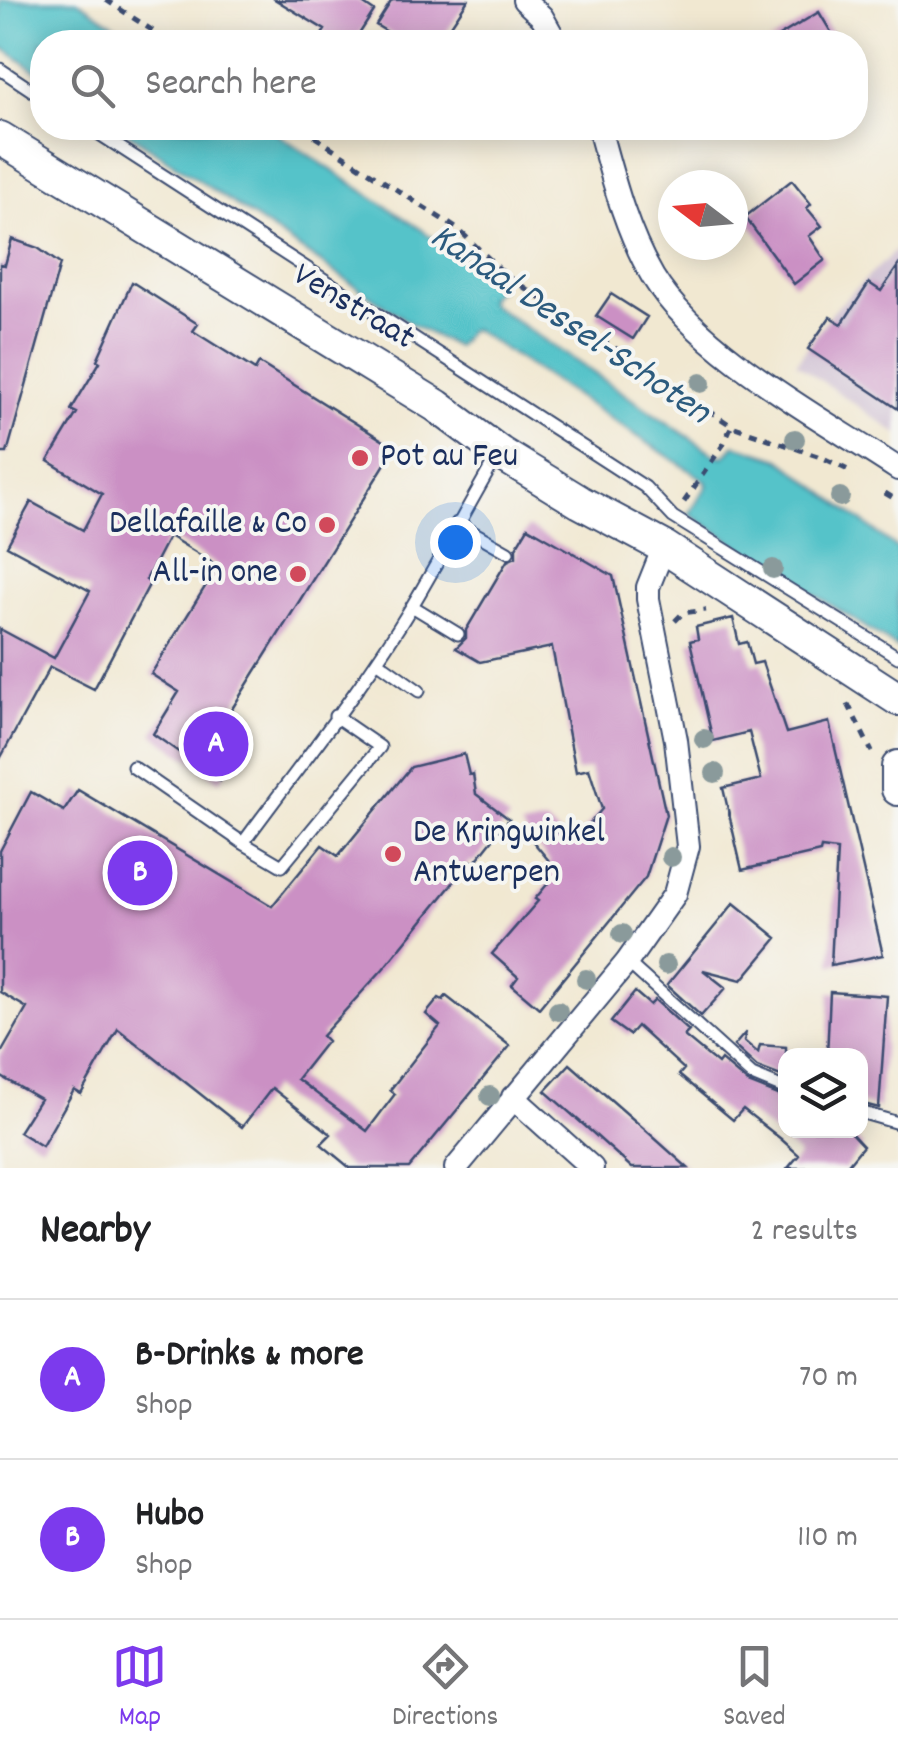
<!DOCTYPE html>
<html lang="en">
<head>
<meta charset="utf-8">
<style>
  body { margin:0; font-family:Dekko,sans-serif; background:#f6f6f6; color:#202124 }
  .controls { position:absolute; right:30px; bottom:30px; display:grid; overflow:hidden; border-radius:20px; box-shadow:0 5px 25px #0003 }
  .controls button { width:90px; height:90px; display:grid; place-items:center; padding:0; border:0; border-bottom:2px solid #e0e0e0; background:#fff; color:#202124; font:50px sans-serif }
  .compass { position:absolute; left:658px; top:170px; width:90px; height:90px; border-radius:50%; background:#fff; box-shadow:0 5px 25px #0003; rotate:286deg }
  .you { position:absolute; left:455px; top:542px; width:35px; height:35px; margin:-25px; border:8px solid #fff; border-radius:50%; background:#1a73e8; box-shadow:0 0 0 15px #1a73e833 }
  .badge { display:grid; place-items:center; width:65px; height:65px; border-radius:50%; background:#7c3aed; color:#fff; font-size:32px; font-weight:700 }
  .pin { position:absolute; translate:-50% -50%; border:5px solid #fff; box-shadow:0 2px 10px #0006 }
  .list { margin:0; padding:0; list-style:none }
  h2 { display:flex; justify-content:space-between; align-items:center; height:130px; margin:0; padding:0 40px; font-size:42px }
  h2 small { font-size:32px; font-weight:400; color:#757577 }
  .list li { display:grid; grid-template-columns:65px 1fr auto; gap:30px; align-items:center; box-sizing:border-box; height:160px; padding:0 40px; border-top:2px solid #e0e0e0 }
  .list b { display:block; font-size:38px; white-space:nowrap }
  .list p { margin:0; font-size:32px; white-space:nowrap; color:#757577 }
  .list em { font-size:32px; font-style:normal; color:#757577 }
  .icon { flex:none; width:55px; height:55px; fill:none; stroke:currentColor; stroke-width:2; stroke-linecap:round; stroke-linejoin:round }
  .map { position:relative; flex:none; width:898px; height:1168px; overflow:hidden }
  .search { position:absolute; background:#fff; box-shadow:0 5px 25px #0003; left:30px; right:30px; top:30px; height:110px; display:flex; align-items:center; gap:25px; box-sizing:border-box; padding:0 35px; border-radius:40px; color:#757577; font-size:38px }
  .sheet { height:450px; background:#fff }
  nav { display:flex; justify-content:space-around; align-items:center; box-sizing:border-box; height:140px; border-top:2px solid #e0e0e0; background:#fff; font-size:28px; color:#757577 }
  nav a { display:grid; justify-items:center; gap:5px }
  nav .on { color:#7c3aed }
  .map>svg:first-child { display:block }
  .industrial { fill:#cebed1 }
  .water { fill:#55c3c9; stroke:#387994; stroke-width:2.5 }
  .building { fill:#cb90c4 }
  .lines { fill:none; stroke-linecap:round; stroke-linejoin:round }
  .lane-casing { stroke:#3b4b6f; stroke-width:15 }
  .street-casing { stroke:#3b4b6f; stroke-width:26 }
  .secondary-casing { stroke:#3b4b6f; stroke-width:36 }
  .path { stroke:#3b4b6f; stroke-width:5; stroke-dasharray:8 8; stroke-linecap:butt }
  .lane { stroke:#fff; stroke-width:11 }
  .street { stroke:#fff; stroke-width:22 }
  .secondary { stroke:#fff; stroke-width:32 }
  .tree { fill:#8a9a9b }
  .poi-dot { fill:#d1495b; stroke:#f6f6f2; stroke-width:4 }
  .labels { text-anchor:middle; dominant-baseline:central; stroke-width:8; stroke-linejoin:round; paint-order:stroke }
  .street-label { font-size:35px; fill:#1b2f5e; stroke:#f6f6f2 }
  .poi-label { font-size:35px; fill:#1b2f5e; stroke:#f6f6f2; text-anchor:start }
  .water-label { font-size:38px; font-style:italic; fill:#2c5b7e; stroke:#f6f6f2 }
</style>
</head>
<body>
<div class="map">
<svg width="898" height="1168" viewBox="0 0 898 1168">
  <rect width="100%" height="100%" fill="#f6f6f2"/>
  <filter id="ink" filterUnits="userSpaceOnUse"><feTurbulence type="fractalNoise" baseFrequency=".01" numOctaves="2"/><feDisplacementMap in="SourceGraphic" scale="20" xChannelSelector="R" yChannelSelector="G"/><feConvolveMatrix kernelMatrix="1 2 1 2 8 2 1 2 1" color-interpolation-filters="sRGB"/></filter>
  <filter id="wash" filterUnits="userSpaceOnUse"><feTurbulence type="fractalNoise" baseFrequency=".0048" numOctaves="4" result="noise"/><feDisplacementMap in="SourceGraphic" scale="40" xChannelSelector="R" yChannelSelector="G"/><feGaussianBlur stdDeviation="2.25" result="paint"/><feColorMatrix in="noise" values="0 0 0 0 0 0 0 0 0 0 0 0 0 0 0 0 0 1.4 0 .05"/><feComposite in="paint" operator="in"/></filter>
  <g filter="url(#wash)">
    <rect width="100%" height="100%" fill="#f1e8d1"/>
    <path class="industrial" d="M897,249H898V434L796,363L831,313Z"/>
    <path class="water" d="M0,0H77L140,42H42V75L0,46Z
      M121,128H268L422,230L500,287L489,297V303L714,454L724,457L735,445L780,459L898,549V648L689,514L707,486L706,481L473,329L469,330L456,347L413,325Z"/>
    <g id="blocks">
      <path class="building" d="M276,0H358L374,11L354,42H317L325,30Z
        M392,0H468L440,42H404L376,25Z
        M819,12L837,42H769Z
        M792,180L811,204L807,208L822,226L809,236L825,260L794,284L745,217Z
        M12,239L38,248L60,264L7,453H0V264L5,265Z
        M898,266V409L808,349L830,317L842,324L869,283L881,291Z
        M132,282L198,324L193,331L255,370L259,363L395,448L220,728L244,744L220,781L153,734L179,692L151,674L218,566L169,536L146,580L150,583L94,689L50,667L0,759V629L54,658L90,591L7,546L31,502L83,530L102,494L48,461L77,413L71,410L100,362L97,360Z
        M611,294L647,317L633,339L596,316Z
        M528,527L613,576L666,815L646,877L539,1008L512,985L518,977L492,954L538,901L535,899L550,881L541,873L550,862L521,827L546,822L562,836L582,832L602,809L589,769L576,772L552,647L480,662L456,648L466,638V630L507,561L516,557V547Z
        M733,618L739,644L747,642L753,664L762,662L786,733L829,722L883,955L831,965L837,850L821,848L820,852L742,870L723,788L761,779L749,732L713,741L690,641L698,639L696,627Z
        M464,754L469,775L473,774L476,794L509,819L474,863L471,861L383,969L322,1036L327,1041L297,1079L367,1131L395,1094L390,1090L440,1026L426,1014L439,998L443,1000L446,996L510,1046L409,1168H350L321,1144L331,1134L272,1088L242,1127L118,1029L81,1094L74,1090L42,1146L19,1132L40,1099L0,1076V1055L27,1008L0,992V851L31,792L64,811L78,790L272,906L322,845L338,856L411,767Z
        M734,903L777,938L742,980L703,970L726,988L701,1016L667,985Z
        M635,992L650,1005L655,1000L689,1031L684,1036L718,1064L721,1060L748,1083L786,1098V1130H848L863,1146L845,1168H788L799,1155L781,1139L743,1109L733,1120L679,1075L684,1069L637,1026L629,1035L611,1022Z
        M830,992L887,996L879,1108L860,1103V1056H827Z
        M746,1032L744,1041L758,1053L760,1045L786,1047V1078L757,1067L734,1046Z
        M570,1064L650,1134L688,1168H632L593,1133L545,1091Z"/>
    </g>
  </g>
  <g filter="url(#ink)">
    <use href="#blocks" fill-opacity="0" stroke="#3b4b6f" stroke-width="2.5"/>
    <g class="lines">
      <defs>
        <path id="lane" d="M0,69L42,97
          M90,128L645,487L673,517L898,657
          M457,523L508,552
          M412,606L458,634
          M377,661L419,691
          M335,716L380,747L282,866L243,843C300,765 362,689 412,606C442,556 469,504 499,453
          M133,767L243,843
          M627,962L752,1075L786,1089
          M860,1112L898,1123"/>
        <path id="street" d="M524,0L542,17L556,42
          M599,128C613,179 626,231 653,277C700,354 823,419 898,469
          M513,1097L592,1168
          M456,1168L627,962L675,894L688,846L676,740L648,599V587L664,547"/>
        <path id="secondary" d="M0,138L437,406L500,453L580,502L664,547L898,699
          M898,767V789"/>
      </defs>
      <use href="#lane" class="lane-casing"/>
      <use href="#street" class="street-casing"/>
      <use href="#secondary" class="secondary-casing"/>
      <path class="path" d="M106,0L170,42
        M301,128L459,230L507,276L732,426L823,458L850,471
        M885,493L898,501
        M684,502L723,445L731,427
        M675,621L683,613L706,610
        M848,704L872,752"/>
      <use href="#lane" class="lane"/>
      <use href="#street" class="street"/>
      <use href="#secondary" class="secondary"/>
    </g>
    <g class="tree">
      <circle cx="701" cy="383" r="10"/>
      <circle cx="795" cy="439" r="10"/>
      <circle cx="840" cy="497" r="10"/>
      <circle cx="773" cy="569" r="10"/>
      <circle cx="704" cy="739" r="10"/>
      <circle cx="715" cy="773" r="10"/>
      <circle cx="671" cy="857" r="10"/>
      <circle cx="622" cy="934" r="10"/>
      <circle cx="666" cy="965" r="10"/>
      <circle cx="586" cy="979" r="10"/>
      <circle cx="558" cy="1011" r="10"/>
      <circle cx="490" cy="1096" r="10"/>
    </g>
  </g>
  <g class="poi-dot">
    <circle cx="360" cy="458" r="10"/>
    <circle cx="327" cy="525" r="10"/>
    <circle cx="298" cy="574" r="10"/>
    <circle cx="393" cy="854" r="10"/>
  </g>
  <g class="labels">
    <g class="street-label">
      <text transform="translate(353 308) rotate(31)">Venstraat</text>
    </g>
    <g class="poi-label">
      <text x="380" y="458">Pot au Feu</text>
      <text x="307" y="525" text-anchor="end">Dellafaille &amp; Co</text>
      <text x="278" y="574" text-anchor="end">All-in one</text>
      <text x="413" y="834">De Kringwinkel<tspan x="413" dy="40">Antwerpen</tspan></text>
    </g>
    <g class="water-label">
      <text transform="translate(569 326) rotate(34)">Kanaal Dessel-Schoten</text>
    </g>
  </g>
</svg>
<div class="controls">
<button><svg class="icon" aria-label="layers" viewBox="0 0 24 24"><path d="M12 4l9 5-9 5-9-5zM3 14l9 5 9-5"/></svg></button>
</div>
<svg class="compass" viewBox="-18 -18 36 36"><path d="M0-13l5 13h-10z" fill="#e53935"/><path d="M0 13l5-13h-10z" fill="#757577"/></svg>
<div class="you"></div>
<div class="pin badge" style="left:216px;top:744px">A</div>
<div class="pin badge" style="left:140px;top:873px">B</div>
<div class="search"><svg class="icon" aria-label="search" viewBox="0 0 24 24"><circle cx="10" cy="10" r="6"/><path d="M15 15l6 6"/></svg>Search here</div>
</div>
<section class="sheet">
<h2>Nearby<small>2 results</small></h2>
<ul class="list">
<li><span class="badge">A</span><div><b>B-Drinks &amp; more</b><p>Shop</p></div><em>70 m</em></li>
<li><span class="badge">B</span><div><b>Hubo</b><p>Shop</p></div><em>110 m</em></li>
</ul>
</section>
<nav>
<a class="on"><svg class="icon" aria-label="map" viewBox="0 0 24 24"><path d="M3 6l6-2 6 2 6-2v14l-6 2-6-2-6 2zM9 4v14M15 6v14"/></svg>Map</a>
<a><svg class="icon" aria-label="directions" viewBox="0 0 24 24"><path d="M12 3l9 9-9 9-9-9zM9 14v-3h6M13 9l2 2-2 2"/></svg>Directions</a>
<a><svg class="icon" aria-label="saved" viewBox="0 0 24 24"><path d="M7 4h10v16l-5-4-5 4z"/></svg>Saved</a>
</nav>
</body>
</html>
